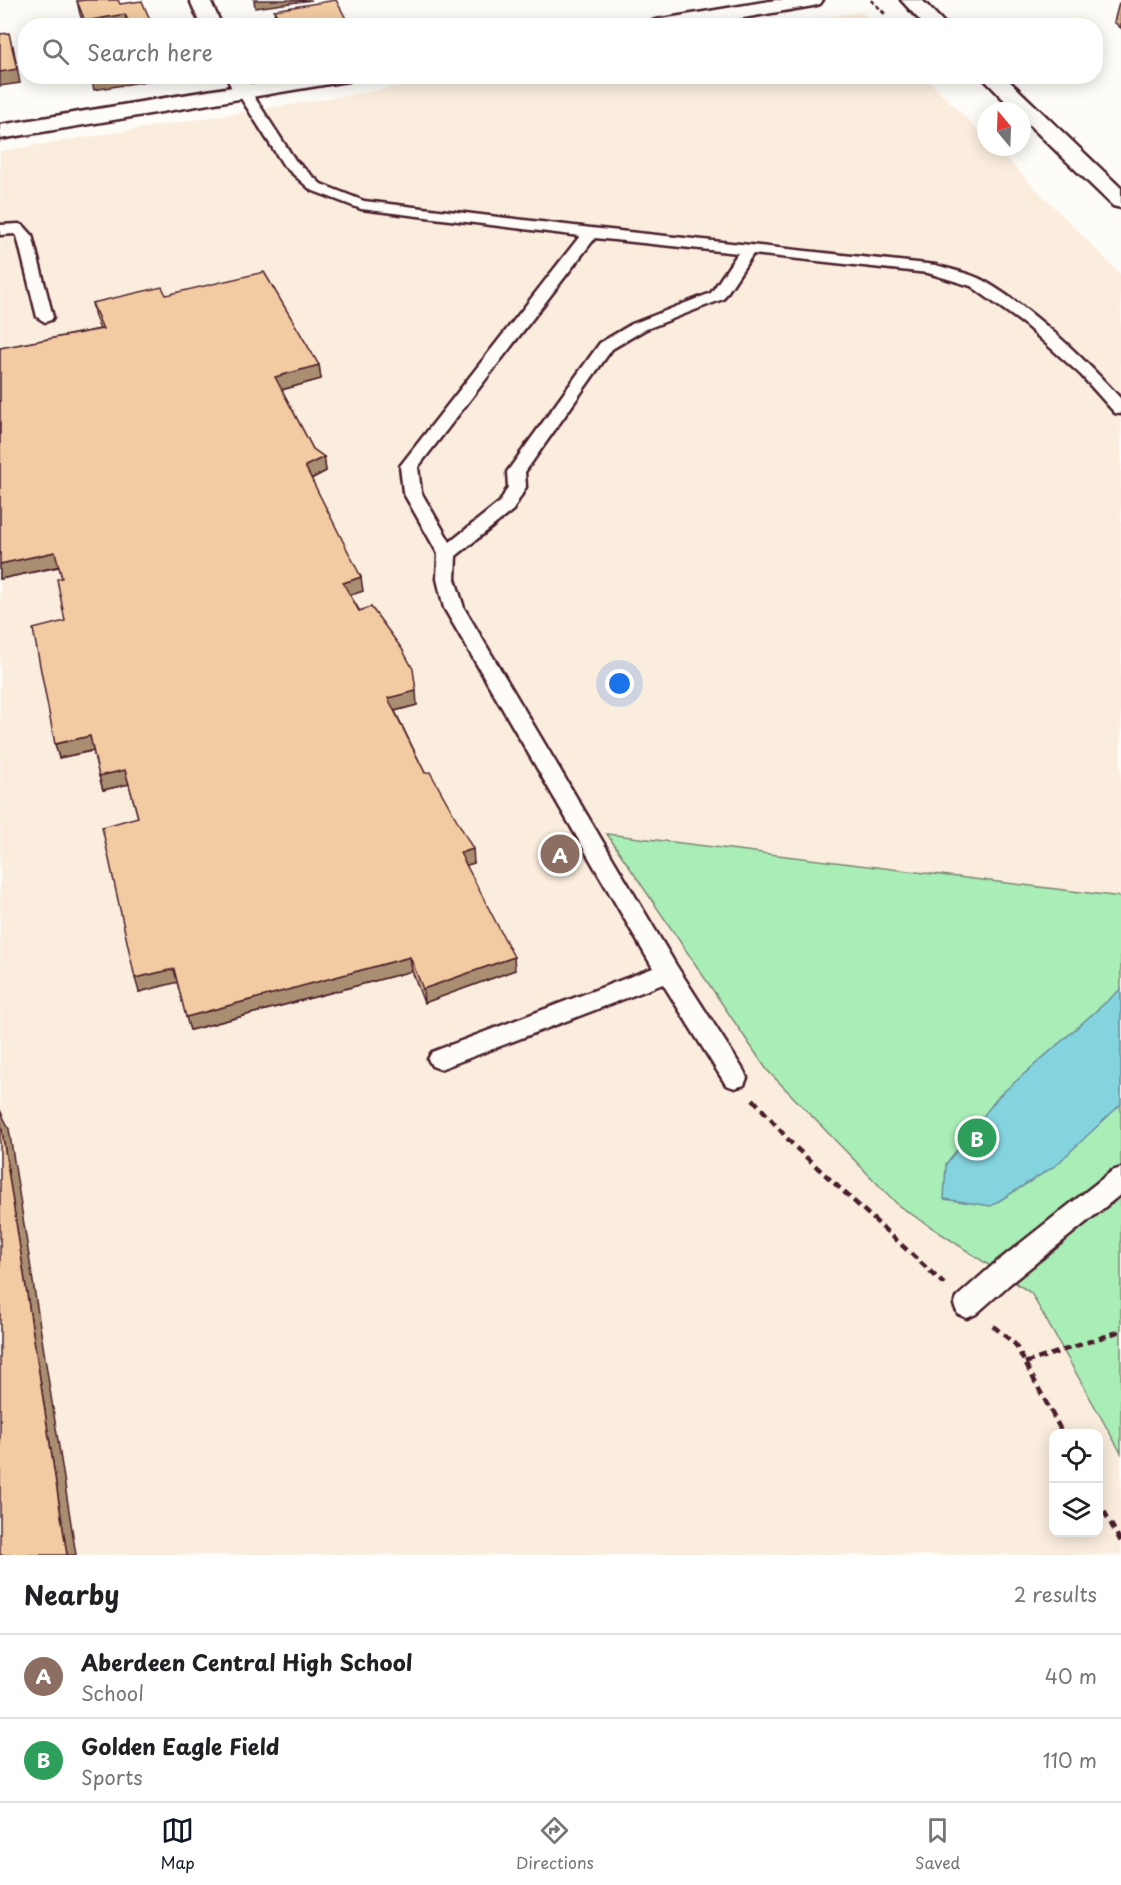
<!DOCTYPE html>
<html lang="en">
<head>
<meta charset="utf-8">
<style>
  body { margin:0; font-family:"Playpen Sans",sans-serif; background:#f6f6f6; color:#202124 }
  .controls { position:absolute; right:18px; bottom:18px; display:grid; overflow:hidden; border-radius:12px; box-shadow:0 3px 15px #0003 }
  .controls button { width:54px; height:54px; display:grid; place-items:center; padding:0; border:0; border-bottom:2px solid #e0e0e0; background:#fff; color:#202124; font:30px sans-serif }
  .compass { position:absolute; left:977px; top:102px; width:54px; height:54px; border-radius:50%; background:#fff; box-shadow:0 3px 15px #0003; rotate:341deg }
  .you { position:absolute; left:620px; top:684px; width:21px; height:21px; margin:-15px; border:4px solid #fff; border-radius:50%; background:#1a73e8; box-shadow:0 0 0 9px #1a73e833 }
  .badge { display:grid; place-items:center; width:39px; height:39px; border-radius:50%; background:#111827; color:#fff; font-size:20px; font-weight:700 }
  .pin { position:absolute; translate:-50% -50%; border:3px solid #fff; box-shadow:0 2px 6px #0006 }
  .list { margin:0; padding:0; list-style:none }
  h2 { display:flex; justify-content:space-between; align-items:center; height:78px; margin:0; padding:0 24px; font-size:26px }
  h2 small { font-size:20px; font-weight:400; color:#757577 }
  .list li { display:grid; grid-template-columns:39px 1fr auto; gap:18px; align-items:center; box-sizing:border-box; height:84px; padding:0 24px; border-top:2px solid #e0e0e0 }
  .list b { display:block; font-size:22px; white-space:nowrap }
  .list p { margin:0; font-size:20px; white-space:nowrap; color:#757577 }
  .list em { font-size:20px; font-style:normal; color:#757577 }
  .icon { flex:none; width:33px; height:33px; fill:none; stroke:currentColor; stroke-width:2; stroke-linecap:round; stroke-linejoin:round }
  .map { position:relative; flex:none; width:1121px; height:1555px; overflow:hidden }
  .search { position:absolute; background:#fff; box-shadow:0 3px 15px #0003; left:18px; right:18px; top:18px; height:66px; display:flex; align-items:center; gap:15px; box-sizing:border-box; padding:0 21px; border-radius:24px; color:#757577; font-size:22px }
  .sheet { height:246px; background:#fff }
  nav { display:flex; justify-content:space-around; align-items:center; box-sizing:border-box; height:84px; border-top:2px solid #e0e0e0; background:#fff; font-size:16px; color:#757577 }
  nav a { display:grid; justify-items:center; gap:3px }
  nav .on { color:#111827 }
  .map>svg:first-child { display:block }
  .built { fill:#faedde; fill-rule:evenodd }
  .green { fill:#a9edb7; stroke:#7a8671; stroke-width:1.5 }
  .water { fill:#84d4e0; stroke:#6d8c98; stroke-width:1.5 }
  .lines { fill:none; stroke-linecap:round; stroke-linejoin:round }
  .lane-casing { stroke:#4a1f2b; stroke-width:5 }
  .street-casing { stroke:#4a1f2b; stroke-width:5 }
  .secondary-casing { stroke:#4a1f2b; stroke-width:5 }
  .path-far1 { stroke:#4a1f2b; stroke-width:3; stroke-dasharray:4.5 3; stroke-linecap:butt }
  .path { stroke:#4a1f2b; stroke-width:4.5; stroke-dasharray:8 5; stroke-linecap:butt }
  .lane { fill:#fdfcf7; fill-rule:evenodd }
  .street { fill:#fdfcf7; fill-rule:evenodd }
  .secondary { fill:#fdfcf7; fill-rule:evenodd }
  .wall { fill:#d1af8b; stroke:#4a1f2b; stroke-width:1.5 }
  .shaded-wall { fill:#aa8e71; stroke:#4a1f2b; stroke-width:1.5 }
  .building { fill:#f3cba2; stroke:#4a1f2b; stroke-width:1.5 }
</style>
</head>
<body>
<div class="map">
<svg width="1121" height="1555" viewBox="0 0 1121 1555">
  <rect width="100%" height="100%" fill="#fdfcf7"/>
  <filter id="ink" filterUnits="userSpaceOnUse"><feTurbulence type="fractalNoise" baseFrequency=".0167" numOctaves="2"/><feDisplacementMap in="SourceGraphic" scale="12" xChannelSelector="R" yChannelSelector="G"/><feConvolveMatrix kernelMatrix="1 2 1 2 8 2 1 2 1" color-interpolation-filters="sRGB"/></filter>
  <g filter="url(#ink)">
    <path class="built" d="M861,12L875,25H778Z
      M462,77H925L986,138V147H995L1121,275V1555H0V151ZM1054,1434H1098V1532H1054Z"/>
    <path class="green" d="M607,834L1121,897V1453L1031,1293L899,1206L767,1070Z"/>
    <path class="water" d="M1121,989V1104L1055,1166L991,1206L944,1199L946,1164L999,1096Z"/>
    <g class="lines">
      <defs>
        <path id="lane" d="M244,88L249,89L295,160L321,184L364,201L591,228L936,265C951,270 970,273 984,281C1034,310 1082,356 1121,399V414L1115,413L1081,375L1025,325L971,286L928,273L753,254L723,299L644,330L612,349L525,472L526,487L513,510L456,556L455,579L464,608L676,965L744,1071L747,1078L744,1085L735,1088L726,1085L663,984L440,1069L432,1066L428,1059L432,1052L653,968L444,608L437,579L438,554L403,492L400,466L580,236L361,209L311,190L284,166L237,92ZM595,238L738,253L711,293L632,324L600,343L507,472L508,487L500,502L450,542L421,492L418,467Z
          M19,224L24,226L32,235L53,317L51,320L45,322L37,317L17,236L15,234L0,235V225Z
          M1121,1168V1194L1011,1283L976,1314L967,1318L958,1314L954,1305L958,1296L993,1265L1112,1171Z"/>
        <path id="street" d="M190,0H210L222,26H201Z
          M226,76H247L255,92L252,97L244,99L236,97Z"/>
        <path id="secondary" d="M776,0H823L820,4L813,6L696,26H646L649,22L656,20Z
          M901,0H922L947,26H925Z
          M299,76H351L349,81L341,82L0,139V125Z
          M981,76H1004L1121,188V208L1113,206L1022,118V111H1015Z"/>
      </defs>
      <use href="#lane" class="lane-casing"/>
      <use href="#street" class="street-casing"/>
      <use href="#secondary" class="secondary-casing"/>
      <path class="path-far1" d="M871,0L885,14
        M580,26L630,18"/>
      <path class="path" d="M753,1099L794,1146L944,1284
        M993,1326L1015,1344L1063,1434
        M1025,1363L1121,1331
        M1098,1500L1121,1542"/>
      <use href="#lane" class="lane"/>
      <use href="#street" class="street"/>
      <use href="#secondary" class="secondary"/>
    </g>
    <path class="wall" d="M77,1L120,4L150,20L151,24L159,26H84L80,14Z
      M1119,3H1121V28L1114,22Z
      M274,10L350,26H277L276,23Z
      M166,295L319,365L321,379L282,390L313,449L324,457L326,471L311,479L363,591L350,595L417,705L395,711L425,773L474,863L466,865L515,970L424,1003L412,971L190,1030L177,982L139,992L138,817L129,784L103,790L93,751L59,758L55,744L65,621L62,578L59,567L0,579V348L100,329L95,317L92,303Z"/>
    <path class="shaded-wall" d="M254,0H312L255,8Z
      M125,14L127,26H86L85,21Z
      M150,20L151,26H129V23Z
      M301,20V26H281V23Z
      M13,46L20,83L0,86V72Z
      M176,76L94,90L91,77Z
      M319,365L321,379L277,391L275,377Z
      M324,457L326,471L307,481L305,466Z
      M55,552L60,566L0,579V564Z
      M361,577L363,591L345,597L343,583Z
      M416,691L417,705L390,712L388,698Z
      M90,736L94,750L59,758L55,744Z
      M125,770L129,784L103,790L99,776Z
      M473,849L474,863L461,867L460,853Z
      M410,957L412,971L190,1030L186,1017Z
      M514,957L515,970L424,1003L423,989Z
      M174,969L178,982L139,992L135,978Z
      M0,1110L9,1129L76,1555H67L0,1118Z"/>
    <path class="building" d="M86,0H118L120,4L142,1L150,20L129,23L125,14L85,21L77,1Z
      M336,0L350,26H304L301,20L281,23L274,10Z
      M158,23L159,26H142Z
      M9,33L17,69L0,72V34Z
      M264,272L319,365L275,377L313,449L324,457L305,466L361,577L343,583L359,611L371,607L402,649L413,669L416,691L388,698L425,773L430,772L473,849L460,853L514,957L423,989L410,957L186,1017L174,969L135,978L102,827L138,817L125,770L99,776L90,736L55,744L33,629L65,621L57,579L62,578L55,552L0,564V348L103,329L92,303L162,287L166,295Z
      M0,1118L67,1555H0Z"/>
  </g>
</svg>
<div class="controls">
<button><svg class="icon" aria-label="locate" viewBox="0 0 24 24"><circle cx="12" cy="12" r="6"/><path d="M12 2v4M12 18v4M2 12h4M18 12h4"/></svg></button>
<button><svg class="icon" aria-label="layers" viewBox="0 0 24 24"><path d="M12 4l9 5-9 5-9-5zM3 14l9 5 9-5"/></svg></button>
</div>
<svg class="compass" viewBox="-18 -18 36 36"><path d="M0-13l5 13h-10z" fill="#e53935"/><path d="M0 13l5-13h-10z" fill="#757577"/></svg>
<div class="you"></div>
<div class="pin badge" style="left:560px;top:854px;background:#8d6e63">A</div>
<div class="pin badge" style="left:977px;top:1138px;background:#2e9e5b">B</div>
<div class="search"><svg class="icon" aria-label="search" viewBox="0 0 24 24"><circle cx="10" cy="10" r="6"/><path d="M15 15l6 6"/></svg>Search here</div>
</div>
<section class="sheet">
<h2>Nearby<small>2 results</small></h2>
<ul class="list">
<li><span class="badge" style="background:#8d6e63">A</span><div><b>Aberdeen Central High School</b><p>School</p></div><em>40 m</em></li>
<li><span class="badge" style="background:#2e9e5b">B</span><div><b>Golden Eagle Field</b><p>Sports</p></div><em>110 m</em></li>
</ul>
</section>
<nav>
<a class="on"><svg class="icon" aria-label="map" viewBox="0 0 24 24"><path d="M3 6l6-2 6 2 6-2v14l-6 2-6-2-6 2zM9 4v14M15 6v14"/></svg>Map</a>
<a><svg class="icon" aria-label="directions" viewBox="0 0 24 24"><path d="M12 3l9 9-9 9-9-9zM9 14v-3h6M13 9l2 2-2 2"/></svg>Directions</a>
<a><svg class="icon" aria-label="saved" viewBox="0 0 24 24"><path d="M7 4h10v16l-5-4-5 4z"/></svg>Saved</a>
</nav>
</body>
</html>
